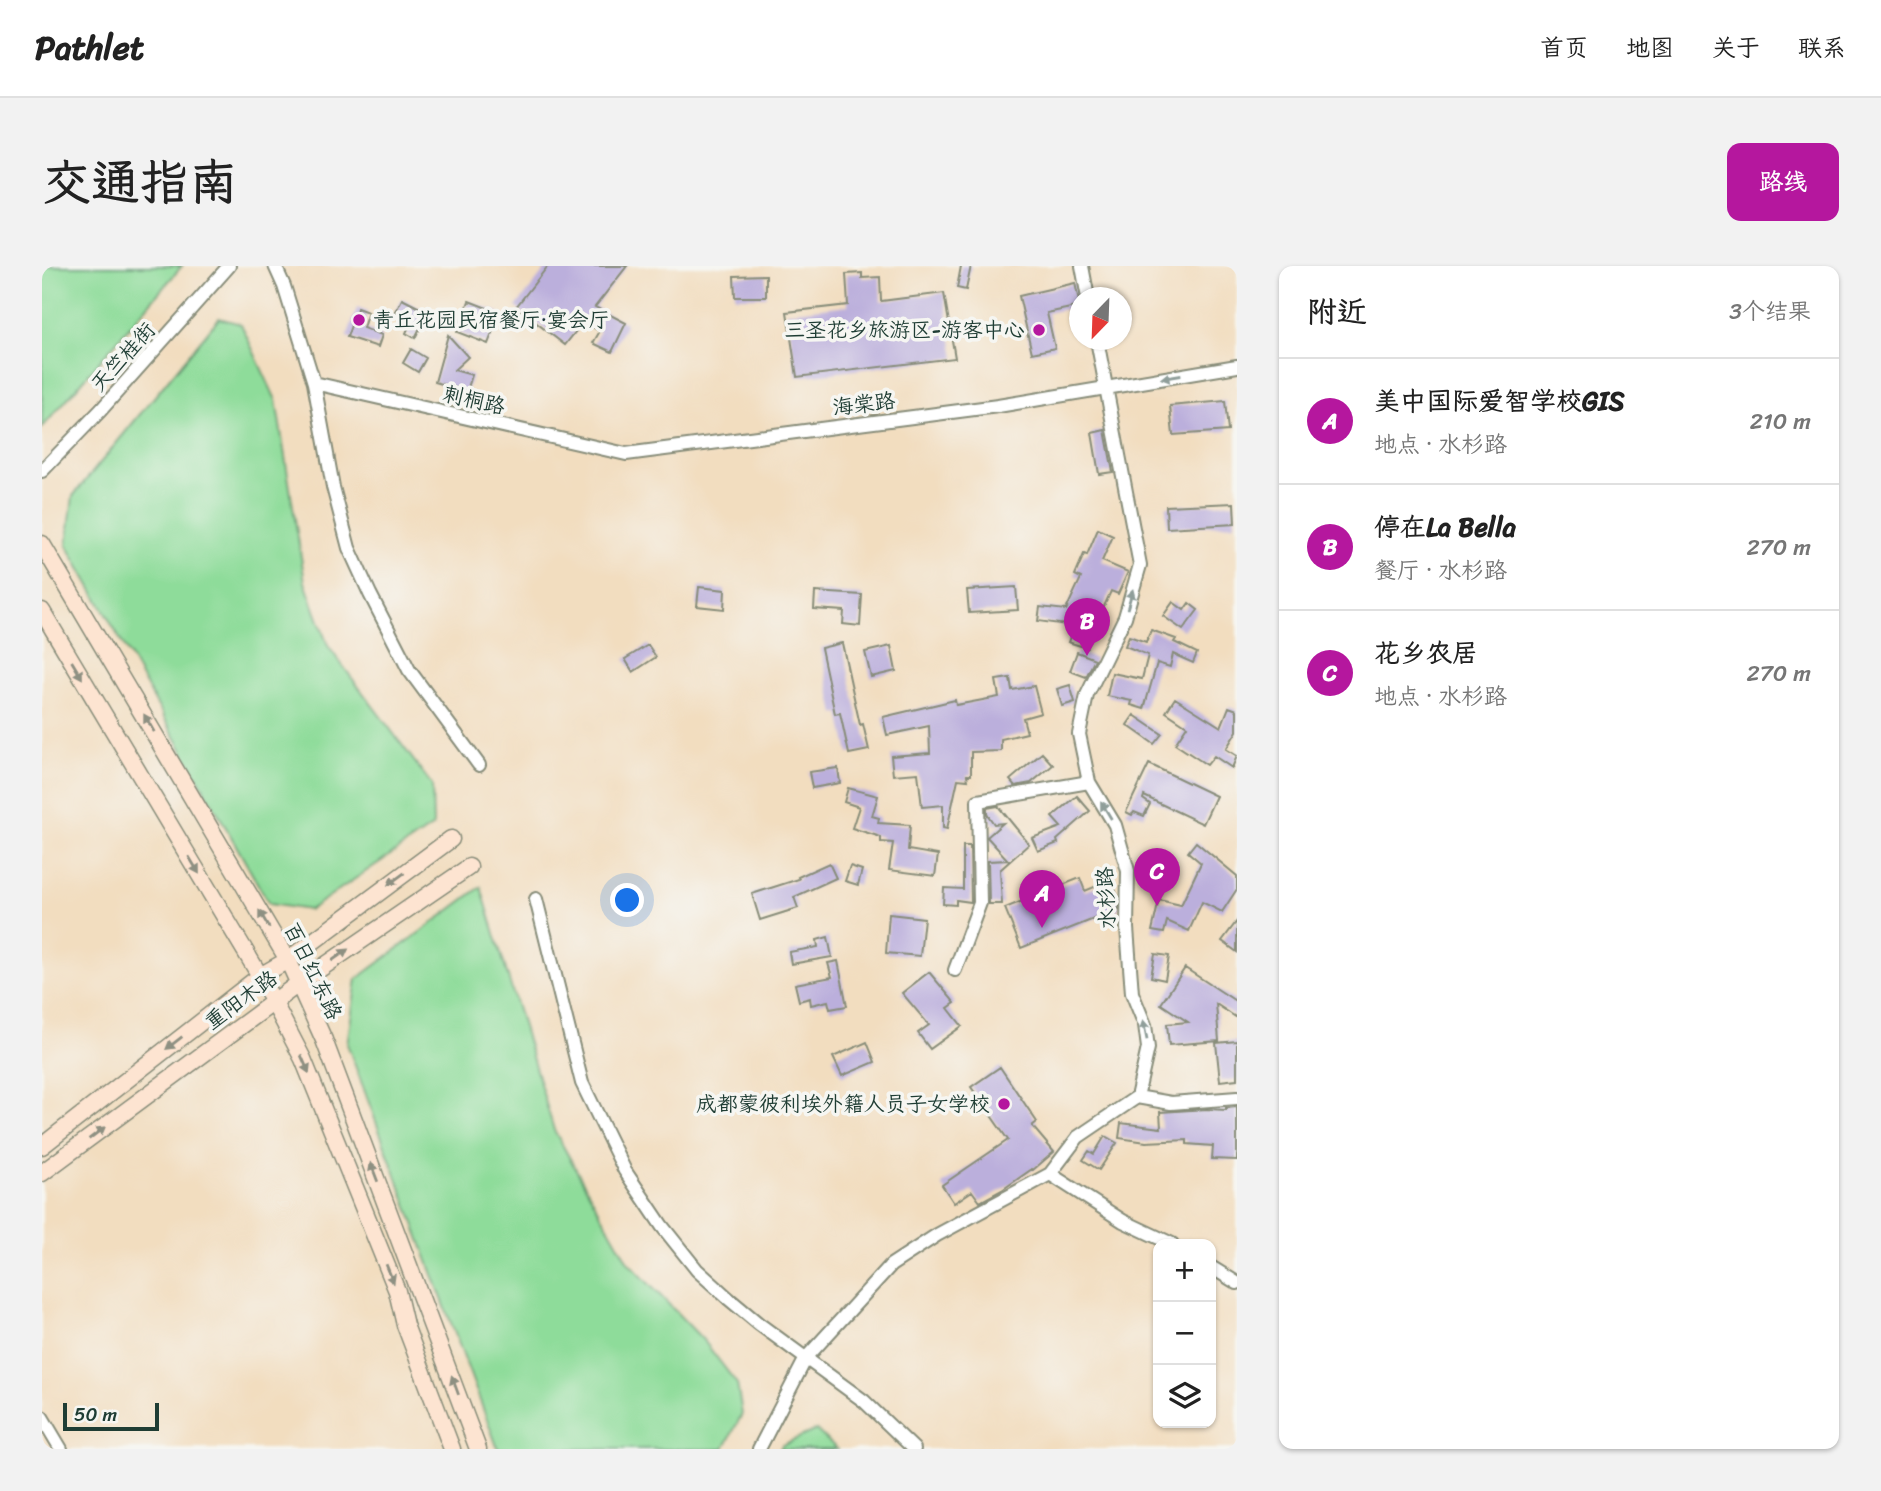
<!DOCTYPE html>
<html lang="zh">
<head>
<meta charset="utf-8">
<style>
  body { margin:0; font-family:Sriracha,"LXGW WenKai TC",sans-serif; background:#f2f2f2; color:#222 }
  .controls { position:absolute; right:21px; bottom:21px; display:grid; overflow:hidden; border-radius:14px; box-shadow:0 2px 5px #0004 }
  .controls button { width:63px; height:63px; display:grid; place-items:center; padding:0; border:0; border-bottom:2px solid #e0e0e0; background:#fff; color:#222; font:35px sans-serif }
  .compass { position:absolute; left:1027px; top:21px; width:63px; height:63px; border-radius:50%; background:#fff; box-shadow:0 2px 5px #0004; rotate:203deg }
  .scale { position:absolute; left:21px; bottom:18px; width:96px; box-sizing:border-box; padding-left:7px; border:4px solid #1f3d34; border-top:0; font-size:19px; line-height:24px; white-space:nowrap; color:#1f3d34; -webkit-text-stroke:5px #f6f6f2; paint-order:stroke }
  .you { position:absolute; left:586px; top:635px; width:24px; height:24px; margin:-18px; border:5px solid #fff; border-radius:50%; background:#1a73e8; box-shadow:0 0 0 10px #1a73e833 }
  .badge { display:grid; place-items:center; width:46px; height:46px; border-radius:50%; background:#b5179e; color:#fff; font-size:23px; font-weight:700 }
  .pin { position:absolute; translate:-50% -58px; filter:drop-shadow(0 2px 4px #0008) }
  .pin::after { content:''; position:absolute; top:37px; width:24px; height:21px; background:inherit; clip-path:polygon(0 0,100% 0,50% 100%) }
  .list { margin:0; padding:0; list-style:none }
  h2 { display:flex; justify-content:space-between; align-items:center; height:91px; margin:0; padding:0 28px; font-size:30px }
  h2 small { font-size:23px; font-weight:400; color:#767676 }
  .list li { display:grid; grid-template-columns:46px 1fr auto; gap:21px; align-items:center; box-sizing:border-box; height:126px; padding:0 28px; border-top:2px solid #e0e0e0 }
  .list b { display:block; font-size:26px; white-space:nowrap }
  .list p { margin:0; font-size:23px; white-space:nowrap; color:#767676 }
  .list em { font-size:23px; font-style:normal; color:#767676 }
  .icon { flex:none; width:38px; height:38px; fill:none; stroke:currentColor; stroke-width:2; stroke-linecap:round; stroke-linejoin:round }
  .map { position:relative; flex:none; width:1195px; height:1183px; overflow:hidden; border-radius:14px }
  header { display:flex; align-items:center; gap:42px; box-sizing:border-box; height:98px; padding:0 35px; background:#fff; border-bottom:2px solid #e0e0e0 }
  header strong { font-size:33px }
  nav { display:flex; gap:38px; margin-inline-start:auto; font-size:24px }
  .intro { display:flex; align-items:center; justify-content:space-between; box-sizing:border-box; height:168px; padding:0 42px }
  h1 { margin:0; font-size:49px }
  .button { padding:18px 32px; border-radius:14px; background:#b5179e; color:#fff; font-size:24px; font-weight:700 }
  main { display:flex; gap:42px; padding:0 42px }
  aside { flex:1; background:#fff; border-radius:14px; box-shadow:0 2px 5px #0004 }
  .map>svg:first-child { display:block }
  .green { fill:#8edc9a; stroke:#568c67; stroke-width:2 }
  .building { fill:#bbafdc }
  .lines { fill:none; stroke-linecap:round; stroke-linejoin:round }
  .street-casing { stroke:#888d7a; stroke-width:16 }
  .secondary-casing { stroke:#888d7a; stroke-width:19 }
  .street { stroke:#fff; stroke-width:12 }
  .secondary { stroke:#fde4d1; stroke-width:16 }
  .oneway { fill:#8f9e9a }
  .oneway2 { fill:#8e9082 }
  .poi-dot { fill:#b5179e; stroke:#f6f6f2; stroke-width:2.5 }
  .labels { text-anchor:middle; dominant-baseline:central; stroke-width:7; stroke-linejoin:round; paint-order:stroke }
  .poi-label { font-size:21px; fill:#1f3d34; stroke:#f6f6f2; text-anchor:end }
  .street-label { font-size:21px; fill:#1f3d34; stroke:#f6f6f2 }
</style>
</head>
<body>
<header>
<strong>Pathlet</strong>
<nav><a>首页</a><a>地图</a><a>关于</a><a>联系</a></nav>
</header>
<div class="intro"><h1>交通指南</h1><a class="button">路线</a></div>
<main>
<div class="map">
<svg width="1195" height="1183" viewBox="0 0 1195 1183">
  <rect width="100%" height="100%" fill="#f6f6f2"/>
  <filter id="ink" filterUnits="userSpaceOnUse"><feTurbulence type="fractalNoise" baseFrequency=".0143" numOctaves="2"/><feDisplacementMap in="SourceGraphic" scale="14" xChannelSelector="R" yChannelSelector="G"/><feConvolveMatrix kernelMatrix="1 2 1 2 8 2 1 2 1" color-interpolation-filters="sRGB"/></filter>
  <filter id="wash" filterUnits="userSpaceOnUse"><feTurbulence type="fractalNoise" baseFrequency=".00686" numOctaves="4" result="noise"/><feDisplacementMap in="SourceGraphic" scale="28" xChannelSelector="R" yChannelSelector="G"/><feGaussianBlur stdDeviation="1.57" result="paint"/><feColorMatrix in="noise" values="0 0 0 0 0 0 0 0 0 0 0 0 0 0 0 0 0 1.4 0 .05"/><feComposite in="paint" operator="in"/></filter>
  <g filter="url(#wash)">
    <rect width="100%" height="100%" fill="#f2ddbf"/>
    <path class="green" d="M0,0H140L0,162Z
      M177,52L199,58L234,134L263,316L286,380L390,519L391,560L267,644L227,638L25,279L31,230Z
      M439,621L512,864L586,996L662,1075L695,1118L700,1148L682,1183H456L305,778L315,713Z
      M774,1164L795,1183H738L740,1179Z"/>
    <g id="blocks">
      <path class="building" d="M506,0H585L553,41L584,57L570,86L551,77L558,65L541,56L523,79L474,41Z
        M919,0H929L924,24L915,22Z
        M820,7V12L838,11L839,35L902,27L913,92L755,111L745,46L806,39L804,8Z
        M724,9V31H693L692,10Z
        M1033,17L1038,40L1005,47L1013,82L990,87L977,30Z
        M360,33L386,46L373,72L364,67L369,56L353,47Z
        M427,35L458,47L446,78L415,66Z
        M315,42L326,46L321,62L340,69L336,81L305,71Z
        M406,69L426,91L412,104L430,109L425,125L393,116Z
        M369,83L384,92L376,106L361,97Z
        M1183,135L1186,165L1131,169L1128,140Z
        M1063,164L1071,206L1057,208L1050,167Z
        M1192,237L1193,258L1125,262L1124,240Z
        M1056,263L1071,270L1060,295L1086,306L1076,328L1069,325L1059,347L1052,344L1043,365L1050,367L1045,382L1026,376L1032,360L996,355L998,341L1024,344L1039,312L1033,309L1042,288L1045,289Z
        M657,321L683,324L682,343L655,340Z
        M974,321L976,344L927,347L925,324Z
        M773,326L820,329L818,360L801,358L802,345L772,343Z
        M1131,336L1142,344L1147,337L1156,344L1141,364L1121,350Z
        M1109,364L1134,373L1132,376L1155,387L1151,397L1131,388L1128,401L1115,397L1102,443L1089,439L1090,435L1065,430L1070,407L1100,413L1106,389L1083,380L1087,370L1104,376Z
        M800,377L818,459L821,458L827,484L807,488L798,447L793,448L779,382Z
        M606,379L614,391L591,406L583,393Z
        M849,380L854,405L829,411L823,386Z
        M1035,386L1053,393L1044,411L1028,405Z
        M968,412L970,424L992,420L999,447L981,452L985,467L959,473V485L929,486V509H925L926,514L916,513L905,563L901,562V539L880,541L876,507L851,509L849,490L888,487L887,460L845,469L841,451L913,434L914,439L957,431L954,414Z
        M1028,419L1033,436L1020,440L1015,423Z
        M1133,432L1179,461L1187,441L1195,444V465L1184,483L1195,490L1190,502L1172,490L1165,499L1133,478L1145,460L1124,446Z
        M1092,449L1120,468L1112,478L1085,459Z
        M1000,487L1011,499L989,517L973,520L968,514Z
        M1107,498L1174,530L1161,558L1102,530L1101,533L1108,538L1102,550L1092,546L1090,549L1084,546Z
        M796,502L798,517L770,522L767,506Z
        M806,522L836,530L830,550L837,552L836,557L868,559L866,584L896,589L893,610L847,604L851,577L839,576V571L810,562L817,541L802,536Z
        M1035,530L1048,545L1015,574L1016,577L996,585L990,572L1019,561L1010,551Z
        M956,540L987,578L958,604L960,638H947L946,595L966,594L945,571L961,557L952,558L945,548V542Z
        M1154,576L1195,610V623L1180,646L1160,636L1147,665L1125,655L1122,667L1110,665L1117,634L1139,639L1159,597L1146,586Z
        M921,580H928L929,636L914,634V639L901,638L902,622L921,623Z
        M787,597L794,612L752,631L756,642L718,654L710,628L757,613L756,611Z
        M808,600L820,604L816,619L803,615Z
        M1038,612L1043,625L1069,614L1077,633V643L979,682L963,642Z
        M847,648L882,652L878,690L844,687Z
        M1195,655V686L1180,675Z
        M786,671L790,691L749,698L747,686L776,681L775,674Z
        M1113,688L1127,690L1123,714L1109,711Z
        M796,695L805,740L788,743L786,735L769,739L768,732L757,735L753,718L790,711L786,697Z
        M1143,702L1195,736V752L1174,738L1177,775L1127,779L1125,758L1146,756L1119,738Z
        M887,706L913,737L906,742L920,760L888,783L876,767L887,759L860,727Z
        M1195,775V813L1178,815L1174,777Z
        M825,776L833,796L800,810L791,791Z
        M958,801L995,856L990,860L1012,886L991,904L990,903L960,924L938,936L930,925L912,937L900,919L966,874L929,821Z
        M1195,841V894L1170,893L1171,880L1145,878V874L1104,876L1077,872L1079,857L1119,862L1118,846L1165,843L1184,844V842Z
        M1063,870L1075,877L1057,904L1041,894L1047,885L1052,888Z"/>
    </g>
  </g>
  <g filter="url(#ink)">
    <use href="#blocks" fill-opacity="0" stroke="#888d7a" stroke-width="2"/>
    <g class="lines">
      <defs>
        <path id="street" d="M233,0L242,20L272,117L291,221L307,282L328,328L367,404L437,499
          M1040,0L1046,32
          M1055,74L1098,299L1083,351L1045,429L1037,468L1047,516L1073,559L1086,605L1085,662L1090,727L1103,759L1106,782L1095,831
          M272,117L584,188L956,140L1195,100
          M0,205L58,145L187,0
          M494,633L540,817L583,905L620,960L655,1004L687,1033L717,1058L822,1135L872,1183
          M913,704L938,637L936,535L1047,516
          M1095,831L1129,837L1195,832
          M1008,908L1081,955L1130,978
          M1169,1001L1195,1017
          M0,1151L19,1183
          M717,1183L764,1092L849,999L895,969L1008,908L1036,871L1095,831"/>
        <path id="secondary" d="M0,278L246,694L282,774L436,1183
          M0,345L218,710L261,793L355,1025L363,1059L410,1183
          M0,880L218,710L246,694L409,573
          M0,907L256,718L427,601"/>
      </defs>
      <use href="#street" class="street-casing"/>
      <use href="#secondary" class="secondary-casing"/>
      <use href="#street" class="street"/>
      <use href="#secondary" class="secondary"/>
    </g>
    <defs><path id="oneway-solid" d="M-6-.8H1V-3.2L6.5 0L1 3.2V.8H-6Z" transform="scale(1.75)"/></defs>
    <g class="oneway">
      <use href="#oneway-solid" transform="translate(1129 111) rotate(171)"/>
      <use href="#oneway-solid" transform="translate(1088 333) rotate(-74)"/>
      <use href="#oneway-solid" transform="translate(1064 544) rotate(-121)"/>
      <use href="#oneway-solid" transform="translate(1103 764) rotate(-101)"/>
    </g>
    <g class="oneway2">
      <use href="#oneway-solid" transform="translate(35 404) rotate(59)"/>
      <use href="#oneway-solid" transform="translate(107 457) rotate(-120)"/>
      <use href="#oneway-solid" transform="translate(152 599) rotate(59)"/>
      <use href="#oneway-solid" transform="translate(354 613) rotate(144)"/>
      <use href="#oneway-solid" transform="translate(222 653) rotate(-120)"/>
      <use href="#oneway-solid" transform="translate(298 689) rotate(-35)"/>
      <use href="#oneway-solid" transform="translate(132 777) rotate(142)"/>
      <use href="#oneway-solid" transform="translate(263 798) rotate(66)"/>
      <use href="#oneway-solid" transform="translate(55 867) rotate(-37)"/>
      <use href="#oneway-solid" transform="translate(332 906) rotate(-111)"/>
      <use href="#oneway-solid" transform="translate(348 1008) rotate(68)"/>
      <use href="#oneway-solid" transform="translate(413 1119) rotate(-110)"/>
    </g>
  </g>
  <g class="poi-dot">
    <circle cx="317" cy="54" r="7"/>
    <circle cx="997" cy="64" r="7"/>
    <circle cx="962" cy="838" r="7"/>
  </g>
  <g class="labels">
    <g class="poi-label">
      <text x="331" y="54" text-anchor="start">青丘花园民宿餐厅·宴会厅</text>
      <text x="983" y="64">三圣花乡旅游区-游客中心</text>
      <text x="948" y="838">成都蒙彼利埃外籍人员子女学校</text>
    </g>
    <g class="street-label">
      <text transform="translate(81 91) rotate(-48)">天竺桂街</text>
      <text transform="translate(432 134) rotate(13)">刺桐路</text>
      <text transform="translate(822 138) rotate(-7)">海棠路</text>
      <text transform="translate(1064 632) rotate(-93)">水杉路</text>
      <text transform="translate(271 705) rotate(64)">百日红东路</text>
      <text transform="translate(199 734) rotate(-36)">重阳木路</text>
    </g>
  </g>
</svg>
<div class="controls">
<button>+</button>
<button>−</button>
<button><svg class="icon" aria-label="layers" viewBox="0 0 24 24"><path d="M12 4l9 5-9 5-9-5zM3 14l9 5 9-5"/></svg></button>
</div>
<svg class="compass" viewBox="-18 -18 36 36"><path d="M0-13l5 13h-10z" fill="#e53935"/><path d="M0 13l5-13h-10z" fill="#767676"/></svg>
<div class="scale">50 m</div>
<div class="you"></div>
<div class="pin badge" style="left:1000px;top:662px">A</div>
<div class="pin badge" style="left:1045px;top:390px">B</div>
<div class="pin badge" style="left:1115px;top:640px">C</div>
</div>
<aside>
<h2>附近<small>3个结果</small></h2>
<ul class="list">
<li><span class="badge">A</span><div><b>美中国际爱智学校GIS</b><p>地点 · 水杉路</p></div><em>210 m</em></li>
<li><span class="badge">B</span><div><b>停在La Bella</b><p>餐厅 · 水杉路</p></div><em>270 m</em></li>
<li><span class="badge">C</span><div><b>花乡农居</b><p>地点 · 水杉路</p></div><em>270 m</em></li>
</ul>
</aside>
</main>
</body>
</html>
